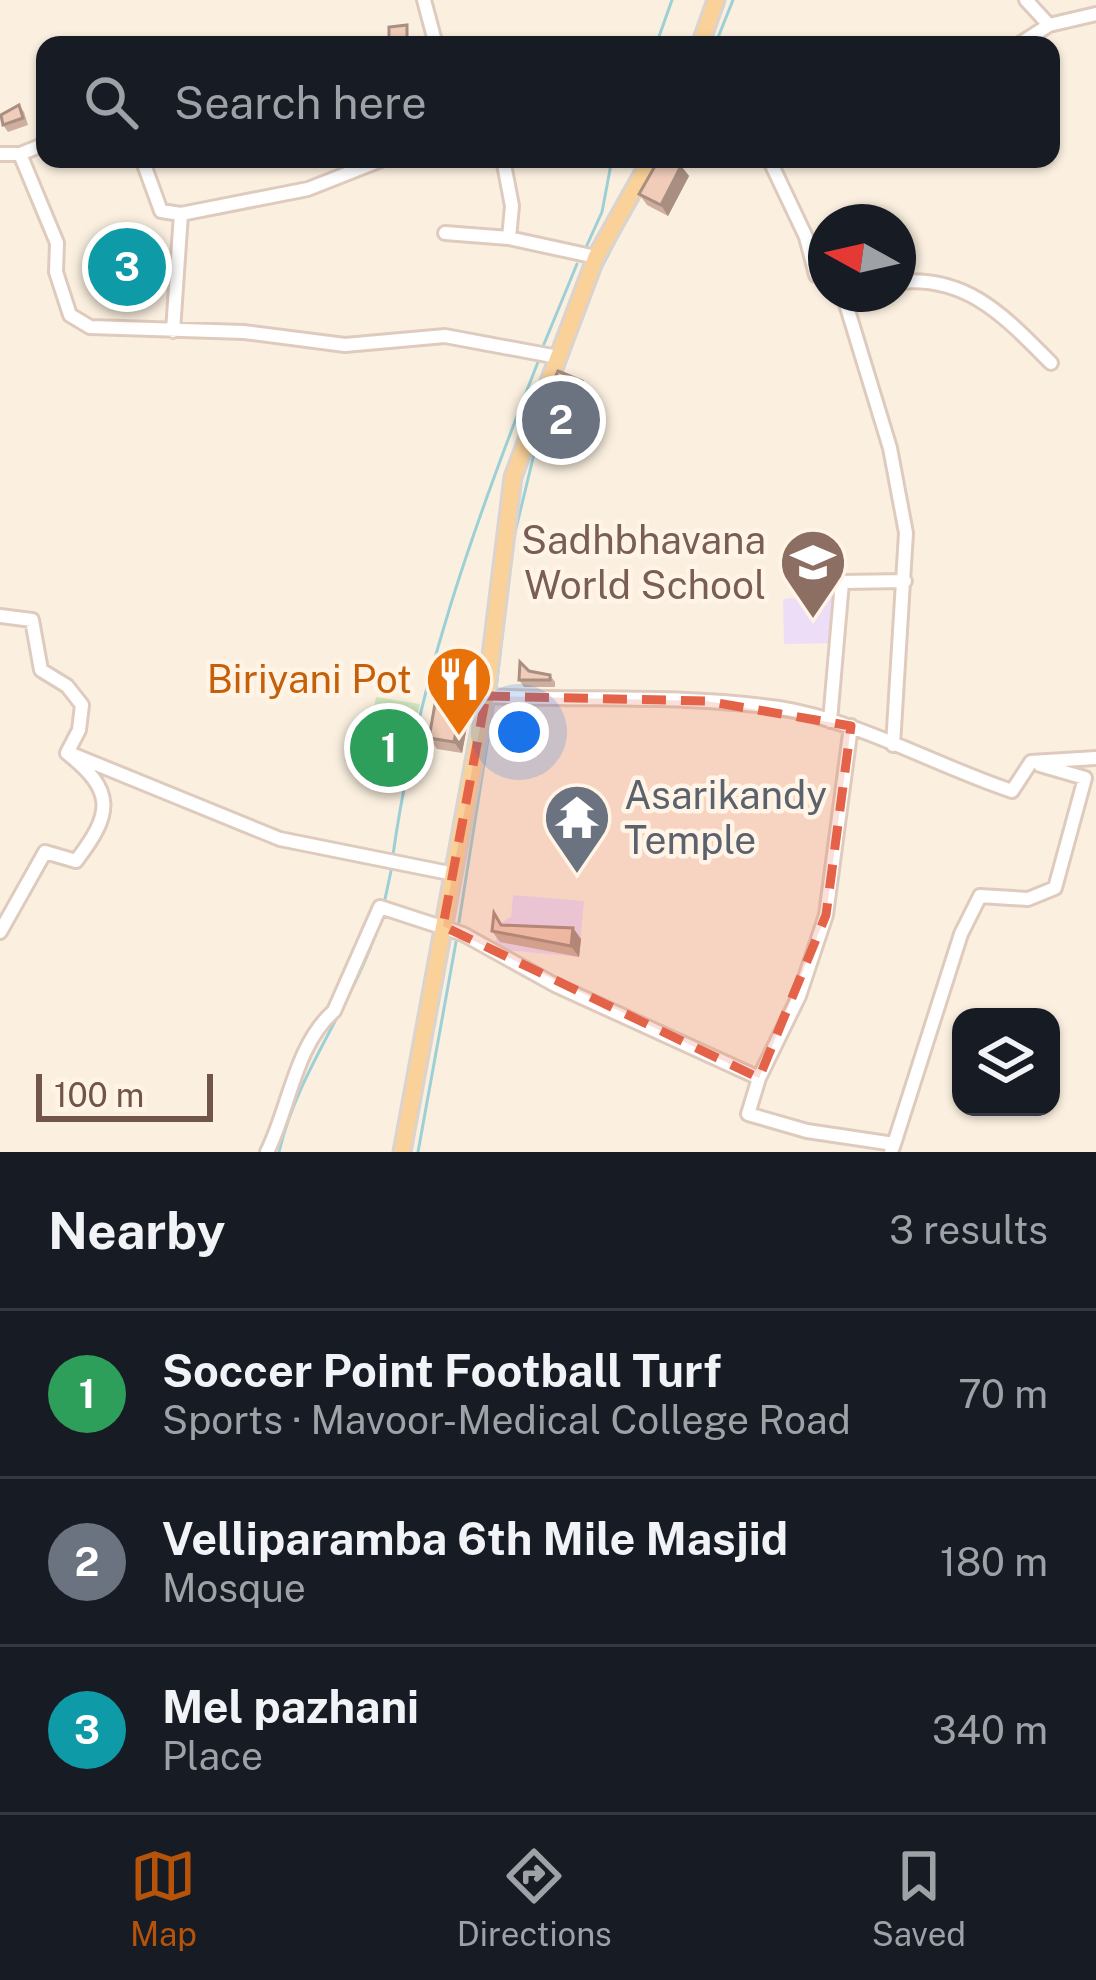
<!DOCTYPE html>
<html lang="en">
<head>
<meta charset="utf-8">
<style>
  body { margin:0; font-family:"Public Sans",sans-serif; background:#242831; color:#f1f3f6 }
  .controls { position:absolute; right:36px; bottom:36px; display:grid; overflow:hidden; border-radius:24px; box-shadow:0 3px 9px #0004 }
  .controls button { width:108px; height:108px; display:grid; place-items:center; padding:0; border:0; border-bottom:3px solid #363941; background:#171b24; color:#f1f3f6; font:60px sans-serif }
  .compass { position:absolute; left:808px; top:204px; width:108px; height:108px; border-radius:50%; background:#171b24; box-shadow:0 3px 9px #0004; rotate:278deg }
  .scale { position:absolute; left:36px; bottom:30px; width:177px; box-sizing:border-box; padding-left:12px; border:6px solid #715548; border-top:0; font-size:33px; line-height:42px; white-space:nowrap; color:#715548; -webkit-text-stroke:9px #fff4e6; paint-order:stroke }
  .you { position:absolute; left:519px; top:732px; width:42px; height:42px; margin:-30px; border:9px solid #fff; border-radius:50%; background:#1a73e8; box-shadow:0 0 0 18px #1a73e833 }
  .badge { display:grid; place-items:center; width:78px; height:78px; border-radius:50%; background:#b45309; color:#fff; font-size:39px; font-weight:700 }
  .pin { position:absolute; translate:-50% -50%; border:6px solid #fff; box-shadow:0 3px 12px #0006 }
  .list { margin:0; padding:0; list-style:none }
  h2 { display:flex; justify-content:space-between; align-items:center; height:156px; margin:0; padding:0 48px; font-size:51px }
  h2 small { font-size:39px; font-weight:400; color:#9ea1a6 }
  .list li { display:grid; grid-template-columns:78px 1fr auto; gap:36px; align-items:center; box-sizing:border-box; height:168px; padding:0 48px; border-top:3px solid #363941 }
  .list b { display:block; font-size:45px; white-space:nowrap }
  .list p { margin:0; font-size:39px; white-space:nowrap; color:#9ea1a6 }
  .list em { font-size:39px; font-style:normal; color:#9ea1a6 }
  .icon { flex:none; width:66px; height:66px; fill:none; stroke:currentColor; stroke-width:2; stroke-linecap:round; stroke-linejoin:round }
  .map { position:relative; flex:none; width:1096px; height:1152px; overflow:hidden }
  .search { position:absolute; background:#171b24; box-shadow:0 3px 9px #0004; left:36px; right:36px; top:36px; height:132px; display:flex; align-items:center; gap:30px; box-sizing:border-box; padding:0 42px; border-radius:24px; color:#9ea1a6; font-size:45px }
  .sheet { height:660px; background:#171b24 }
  nav { display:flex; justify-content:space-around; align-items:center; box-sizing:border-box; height:168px; border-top:3px solid #363941; background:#171b24; font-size:33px; color:#9ea1a6 }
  nav a { display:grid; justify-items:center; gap:6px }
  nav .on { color:#b45309 }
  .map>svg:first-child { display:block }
  .education { fill:#edddf7 }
  .pitch { fill:#d2e8c0 }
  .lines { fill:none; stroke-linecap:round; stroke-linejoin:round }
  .stream { stroke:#9cd0d6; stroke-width:3 }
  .minor-casing { stroke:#dfcbbd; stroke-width:18 }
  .major-casing { stroke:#dad3cf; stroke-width:21 }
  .minor { stroke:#fff; stroke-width:12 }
  .major { stroke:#f9d199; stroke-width:15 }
  .wall { fill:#ceaf9f }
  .shaded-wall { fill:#a88f82 }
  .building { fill:#f0ccb9; stroke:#a88f82; stroke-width:3 }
  .marked { fill:#e46247; fill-opacity:0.2; stroke:#e46247; stroke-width:9; stroke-dasharray:24 15; stroke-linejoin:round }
  .labels { text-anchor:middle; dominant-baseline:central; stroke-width:9; stroke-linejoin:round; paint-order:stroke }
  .education-label { font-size:39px; fill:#785e54; stroke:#fff4e6; text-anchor:end }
  .food-label { font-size:39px; fill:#c56008; stroke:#fff4e6; text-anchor:end }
  .worship-label { font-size:39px; fill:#5b616d; stroke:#fff4e6; text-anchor:start }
</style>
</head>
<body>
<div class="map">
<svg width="1096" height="1152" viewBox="0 0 1096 1152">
  <rect width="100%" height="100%" fill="#fbf0e0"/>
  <path class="education" d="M843,592V643L784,644L783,599Z
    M513,895L584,901L579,957L495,949L497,925L511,917Z"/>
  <path class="pitch" d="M376,697L420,704L405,768L363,762Z"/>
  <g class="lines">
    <path class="stream" d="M656,45L672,0
      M715,45L733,0
      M587,245L602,212L612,159
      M597,276L637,199
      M544,344L577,264
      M562,372L577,330
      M496,689L513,541L541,425
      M393,855C417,683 475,522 538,362
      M385,899L391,871
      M459,922L493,707
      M279,1152C298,1070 354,1003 379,924
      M418,1152L456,942"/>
    <defs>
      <path id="minor" d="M424,0L436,45
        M1026,0L1049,25L1096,14
        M1018,45L1049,25
        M0,154H20L57,243L56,272L70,315L90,327L244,332L345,345L445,336L558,357
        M20,154L45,144
        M142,159L161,211L181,214L173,331
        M392,159H450
        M503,159L512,206L509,238L596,257
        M769,159L806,237L816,275L826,278
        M181,214L308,189L384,159
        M445,233L509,238
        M898,282C968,275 1005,317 1051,363
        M843,294L890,448L906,533L893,745
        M0,616L32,620L41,670L67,686L82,705L79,730L67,753C115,791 113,813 76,861L45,852L0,932
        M486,696C583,701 683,694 779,708C860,721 934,765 1012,791L1031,762L1096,758
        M830,721L842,582L905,581
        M74,755L280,839L454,874
        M759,1078L748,1114L807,1131L894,1144L891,1152
        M894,1144L961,934L980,896L1028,899L1055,888L1085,778L1040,765
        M267,1152C289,1109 295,1045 334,1011L380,907L463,934L555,985L759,1078L799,996L826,915L851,726"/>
      <path id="major" d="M700,45L716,0
        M402,1152L486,696L513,477L596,257L651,159"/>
    </defs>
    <use href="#minor" class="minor-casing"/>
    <use href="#major" class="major-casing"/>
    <use href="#minor" class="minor"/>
    <use href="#major" class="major"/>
  </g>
  <path class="wall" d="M19,105L24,112L28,125L8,132L3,125Z
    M681,166L689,176L668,216L647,205L639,194Z
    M582,381L589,392L571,437L545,425L538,414Z
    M529,671L550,675L555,682V687H524L519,680Z
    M476,679L462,753L437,749L429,738Z
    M502,925L573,928L581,939L579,957L500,942L492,931Z"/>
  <path class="shaded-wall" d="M681,166L689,176L668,216L661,205Z
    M582,381L589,392L571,437L563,426Z
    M468,668L476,679L462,753L454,742Z
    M573,928L581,939L579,957L571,946Z"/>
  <path class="building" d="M407,25V41L417,45H389V27Z
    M19,105L23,118L3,125L1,115Z
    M659,159H666L681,166L661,205L639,194Z
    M558,371L582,381L563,426L538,414Z
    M520,662L529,671L550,675V680H519Z
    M442,664L468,668L454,742L429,738Z
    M494,913L501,925L573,928L571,946L492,931Z"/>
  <path class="marked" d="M486,696L706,701L851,726L826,915L759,1078L443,926Z"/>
  <defs>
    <symbol id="school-pin" viewBox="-11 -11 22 30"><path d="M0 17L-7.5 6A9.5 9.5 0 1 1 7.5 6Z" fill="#8d6e63" stroke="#fff4e6"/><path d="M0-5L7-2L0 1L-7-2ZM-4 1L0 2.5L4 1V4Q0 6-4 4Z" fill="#fff"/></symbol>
    <symbol id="restaurant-pin" viewBox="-11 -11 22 30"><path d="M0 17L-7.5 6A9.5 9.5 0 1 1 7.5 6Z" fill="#e8710a" stroke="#fff4e6"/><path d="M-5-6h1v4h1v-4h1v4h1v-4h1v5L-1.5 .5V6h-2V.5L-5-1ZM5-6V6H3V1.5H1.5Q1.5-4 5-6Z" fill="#fff"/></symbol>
    <symbol id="temple-pin" viewBox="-11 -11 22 30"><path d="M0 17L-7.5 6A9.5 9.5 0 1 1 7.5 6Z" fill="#6b7280" stroke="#fff4e6"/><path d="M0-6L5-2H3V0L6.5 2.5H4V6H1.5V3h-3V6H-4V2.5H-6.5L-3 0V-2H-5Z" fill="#fff"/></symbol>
  </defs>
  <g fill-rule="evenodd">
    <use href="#school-pin" x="775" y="524" width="76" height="104"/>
    <use href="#restaurant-pin" x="421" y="641" width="76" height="104"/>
    <use href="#temple-pin" x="539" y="779" width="76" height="104"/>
  </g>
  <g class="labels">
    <g class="education-label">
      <text x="766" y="540">Sadhbhavana<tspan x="766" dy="45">World School</tspan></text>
    </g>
    <g class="food-label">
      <text x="412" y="679">Biriyani Pot</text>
    </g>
    <g class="worship-label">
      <text x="624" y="795">Asarikandy<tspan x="624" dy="45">Temple</tspan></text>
    </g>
  </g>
</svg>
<div class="controls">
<button><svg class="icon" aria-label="layers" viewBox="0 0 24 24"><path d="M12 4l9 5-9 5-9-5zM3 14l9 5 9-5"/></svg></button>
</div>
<svg class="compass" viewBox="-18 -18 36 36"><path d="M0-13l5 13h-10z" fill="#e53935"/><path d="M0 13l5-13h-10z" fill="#9ea1a6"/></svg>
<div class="scale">100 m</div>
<div class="you"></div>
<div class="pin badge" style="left:389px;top:748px;background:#2e9e5b">1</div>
<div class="pin badge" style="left:561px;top:420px;background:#6b7280">2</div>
<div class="pin badge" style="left:127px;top:267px;background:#0f9aa8">3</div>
<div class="search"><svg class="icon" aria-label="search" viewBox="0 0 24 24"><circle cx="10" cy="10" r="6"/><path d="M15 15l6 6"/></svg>Search here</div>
</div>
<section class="sheet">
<h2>Nearby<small>3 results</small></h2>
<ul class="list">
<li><span class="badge" style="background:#2e9e5b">1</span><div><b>Soccer Point Football Turf</b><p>Sports · Mavoor-Medical College Road</p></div><em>70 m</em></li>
<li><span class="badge" style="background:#6b7280">2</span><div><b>Velliparamba 6th Mile Masjid</b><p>Mosque</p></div><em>180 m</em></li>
<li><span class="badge" style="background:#0f9aa8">3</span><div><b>Mel pazhani</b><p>Place</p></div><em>340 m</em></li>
</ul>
</section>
<nav>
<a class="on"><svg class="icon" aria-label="map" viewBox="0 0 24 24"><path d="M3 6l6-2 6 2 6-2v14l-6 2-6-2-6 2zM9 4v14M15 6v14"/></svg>Map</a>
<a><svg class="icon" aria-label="directions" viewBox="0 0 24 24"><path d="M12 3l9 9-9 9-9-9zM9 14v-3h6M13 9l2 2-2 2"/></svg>Directions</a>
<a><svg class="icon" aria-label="saved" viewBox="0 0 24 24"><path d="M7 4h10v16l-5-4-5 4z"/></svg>Saved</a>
</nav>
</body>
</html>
